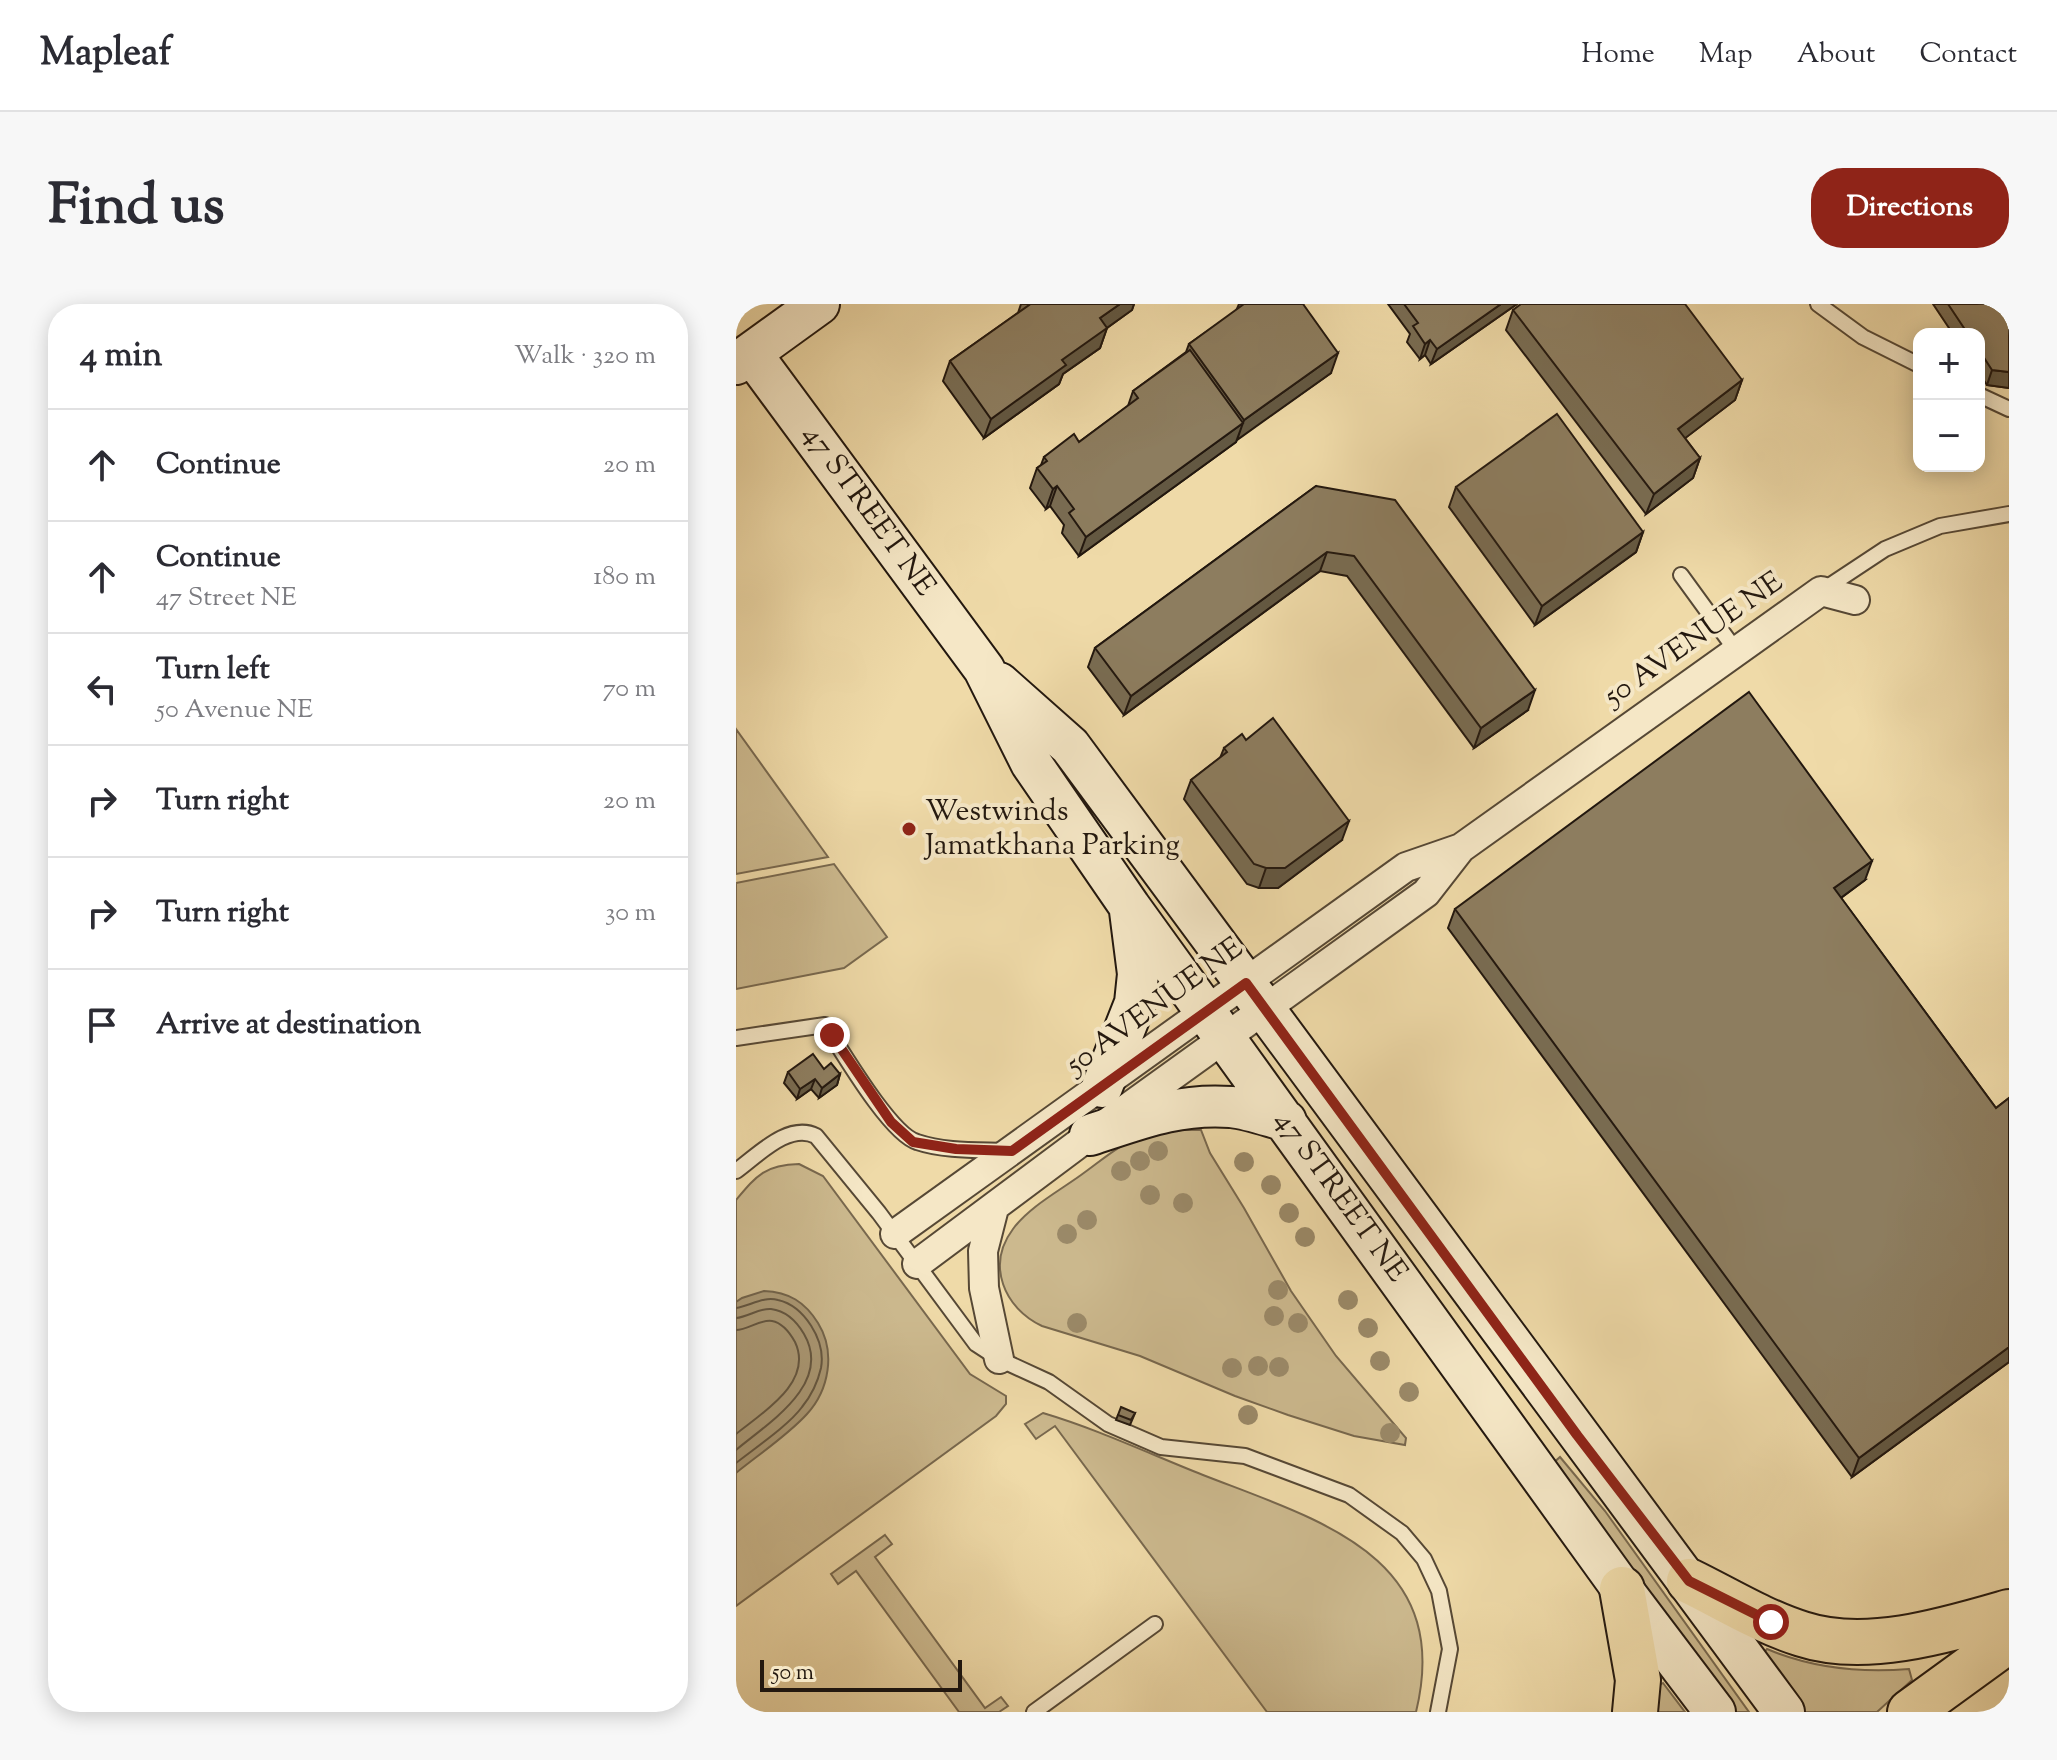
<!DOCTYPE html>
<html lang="en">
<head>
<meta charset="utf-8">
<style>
  body { margin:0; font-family:"Sorts Mill Goudy",serif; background:#f7f7f7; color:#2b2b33 }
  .controls { position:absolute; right:24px; top:24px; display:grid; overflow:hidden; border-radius:16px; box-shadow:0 4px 20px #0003 }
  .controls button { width:72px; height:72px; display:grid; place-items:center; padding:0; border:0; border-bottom:2px solid #e1e1e2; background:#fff; color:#2b2b33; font:40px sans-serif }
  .scale { position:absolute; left:24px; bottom:20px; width:202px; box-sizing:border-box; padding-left:8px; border:4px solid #23180f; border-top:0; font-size:22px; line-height:28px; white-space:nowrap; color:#23180f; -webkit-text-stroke:6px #f5e7c6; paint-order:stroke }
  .stop { position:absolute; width:24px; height:24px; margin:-18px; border:6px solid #8f2418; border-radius:50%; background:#fff }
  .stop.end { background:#8f2418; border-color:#fff; box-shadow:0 2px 8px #0008 }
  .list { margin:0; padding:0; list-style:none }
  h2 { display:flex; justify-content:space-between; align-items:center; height:104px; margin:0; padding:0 32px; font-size:34px }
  h2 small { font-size:26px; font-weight:400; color:#7c7c81 }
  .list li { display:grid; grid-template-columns:52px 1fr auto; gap:24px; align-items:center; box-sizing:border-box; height:112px; padding:0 32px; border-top:2px solid #e1e1e2 }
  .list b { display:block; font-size:30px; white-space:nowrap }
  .list p { margin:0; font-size:26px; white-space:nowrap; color:#7c7c81 }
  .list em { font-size:26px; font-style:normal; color:#7c7c81 }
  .icon { flex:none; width:44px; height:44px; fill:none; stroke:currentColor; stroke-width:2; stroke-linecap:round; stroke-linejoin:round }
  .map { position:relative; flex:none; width:1273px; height:1408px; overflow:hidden; border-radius:32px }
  header { display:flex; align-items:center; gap:48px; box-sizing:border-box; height:112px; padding:0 40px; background:#fff; border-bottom:2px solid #e1e1e2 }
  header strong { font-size:38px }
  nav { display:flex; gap:44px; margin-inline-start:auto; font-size:28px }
  .intro { display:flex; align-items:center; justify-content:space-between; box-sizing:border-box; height:192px; padding:0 48px }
  h1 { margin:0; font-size:56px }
  .button { padding:20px 36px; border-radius:32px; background:#8f2418; color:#fff; font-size:28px; font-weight:700 }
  main { display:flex; gap:48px; padding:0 48px }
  aside { flex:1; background:#fff; border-radius:32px; box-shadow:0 4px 20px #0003 }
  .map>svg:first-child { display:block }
  .green { fill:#ccb98e; stroke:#78684e; stroke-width:2 }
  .water { fill:#aa9874; stroke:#74654c; stroke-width:2 }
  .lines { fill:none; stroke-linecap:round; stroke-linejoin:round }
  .shore { stroke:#665842; stroke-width:2 }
  .lane-casing { stroke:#564835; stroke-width:18 }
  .street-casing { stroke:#564835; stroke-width:32 }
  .secondary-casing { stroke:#23180f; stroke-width:44 }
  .primary-casing { stroke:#23180f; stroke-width:48 }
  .lane { stroke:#f5e7c6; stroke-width:14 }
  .street { stroke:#f5e7c6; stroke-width:28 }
  .secondary { stroke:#f5e7c6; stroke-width:40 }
  .primary { stroke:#efdaa8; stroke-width:44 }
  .tree { fill:#9b8a69 }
  .wall { fill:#796c52; stroke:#23180f; stroke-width:2 }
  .shaded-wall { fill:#635842; stroke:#23180f; stroke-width:2 }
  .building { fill:#8d7d5f; stroke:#23180f; stroke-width:2 }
  .route { stroke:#8f2418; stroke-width:10 }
  .poi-dot { fill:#8f2418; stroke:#f5e7c6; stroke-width:3 }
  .labels { text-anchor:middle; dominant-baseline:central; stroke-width:8; stroke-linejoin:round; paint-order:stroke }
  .street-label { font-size:30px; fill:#23180f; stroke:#f5e7c6 }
  .poi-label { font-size:30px; fill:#23180f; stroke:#f5e7c6; text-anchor:start }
</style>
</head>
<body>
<header>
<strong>Mapleaf</strong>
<nav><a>Home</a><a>Map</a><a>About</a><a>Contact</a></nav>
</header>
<div class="intro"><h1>Find us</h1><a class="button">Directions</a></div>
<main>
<aside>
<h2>4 min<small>Walk · 320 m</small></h2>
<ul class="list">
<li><svg class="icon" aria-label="ahead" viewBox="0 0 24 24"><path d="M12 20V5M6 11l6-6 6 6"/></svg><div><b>Continue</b></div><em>20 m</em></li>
<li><svg class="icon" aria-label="ahead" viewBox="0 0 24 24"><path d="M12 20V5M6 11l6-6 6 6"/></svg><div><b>Continue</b><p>47 Street NE</p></div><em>180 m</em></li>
<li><svg class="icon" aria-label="left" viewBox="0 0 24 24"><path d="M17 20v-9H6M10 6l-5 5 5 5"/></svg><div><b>Turn left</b><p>50 Avenue NE</p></div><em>70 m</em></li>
<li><svg class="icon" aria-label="right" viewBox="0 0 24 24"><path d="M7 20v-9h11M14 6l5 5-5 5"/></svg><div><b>Turn right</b></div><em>20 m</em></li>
<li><svg class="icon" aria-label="right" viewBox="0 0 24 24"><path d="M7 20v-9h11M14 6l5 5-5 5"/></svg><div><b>Turn right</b></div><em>30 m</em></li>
<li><svg class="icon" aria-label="arrive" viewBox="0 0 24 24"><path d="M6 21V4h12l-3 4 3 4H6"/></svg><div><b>Arrive at destination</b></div></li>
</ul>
</aside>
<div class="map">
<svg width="1273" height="1408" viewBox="0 0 1273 1408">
  <rect width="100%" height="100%" fill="#efdaa8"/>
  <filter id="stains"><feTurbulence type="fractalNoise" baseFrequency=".0025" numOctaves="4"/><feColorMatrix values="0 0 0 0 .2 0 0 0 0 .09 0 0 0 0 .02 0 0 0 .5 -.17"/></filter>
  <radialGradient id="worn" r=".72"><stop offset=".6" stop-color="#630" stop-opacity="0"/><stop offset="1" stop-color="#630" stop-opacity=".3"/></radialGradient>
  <path class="green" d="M0,425L92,553L0,570Z
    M98,560L151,633L108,664L0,685V579Z
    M445,826H465L474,849L508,904L555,987L600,1052L670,1134L669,1141L618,1132L552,1111L499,1092L404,1052L306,1022C268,1004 250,961 277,925C293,903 323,887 345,871C365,857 384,839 408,832C420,829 433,827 445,826Z
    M63,860L87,872L234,1070L270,1092V1100L260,1112L0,1302V896C21,871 29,861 63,860Z
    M307,1109C361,1125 414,1150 467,1171C582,1216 718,1252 680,1408H531L319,1122L300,1135L289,1120Z
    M824,1153L869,1207L1013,1408H994L815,1161Z
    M149,1231L156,1240L139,1253L249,1404L265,1393L272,1402L263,1408H223L120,1267L102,1280L95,1270Z
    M1031,1345C1076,1364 1124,1369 1173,1365L1176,1376L1141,1408H1067L1024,1354Z
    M927,1379L949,1408H917V1385Z"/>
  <path class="water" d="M28,987C53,988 69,998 82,1019C100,1048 93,1086 71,1110C52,1131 22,1151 0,1169V998L6,994Z"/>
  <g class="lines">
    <path class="shore" d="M0,1004C14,1002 27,992 42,996C68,1002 90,1036 85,1064C82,1077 75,1092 66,1103C53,1121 19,1144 0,1159
      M0,1014C12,1013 23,1004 35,1005C51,1007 61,1018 68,1030C97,1080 32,1119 0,1146
      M0,1026C12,1026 24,1015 36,1017C47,1019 54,1029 59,1038C78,1078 26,1109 0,1130"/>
    <defs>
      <path id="lane" d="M1082,0L1127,33L1183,61
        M1243,91L1273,105
        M945,271L1001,348
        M1087,286L1149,245L1204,222L1273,210
        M0,734L89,721C106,747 154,830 181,838C208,847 239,846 268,847
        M0,867C22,851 53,818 80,832L143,909L240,1040L263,1055L313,1078L372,1120L425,1143L509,1152L613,1191L666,1229L688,1255L703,1287L714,1345L702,1408
        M298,1408L419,1320"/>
      <path id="street" d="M258,904L247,947L248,984L263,1055
        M159,930L670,563L725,544
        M181,960L354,831L690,589L725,544L1085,287L1119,296"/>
      <path id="secondary" d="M15,49L248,365L295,459L394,603L886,1285L979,1408
        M0,60L83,0
        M263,379L334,442L1048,1408
        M366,783L399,699L402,670L394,607
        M354,831C403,815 442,799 495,803C513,805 532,812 550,817"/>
      <path id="primary" d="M953,1277C990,1295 1027,1318 1066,1330C1130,1351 1211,1326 1273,1308
        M886,1285L902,1376L899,1408
        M1174,1408L1273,1336"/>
    </defs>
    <use href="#lane" class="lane-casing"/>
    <use href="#street" class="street-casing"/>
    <use href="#secondary" class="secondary-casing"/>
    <use href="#primary" class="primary-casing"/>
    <use href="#lane" class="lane"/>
    <use href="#street" class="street"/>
    <use href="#secondary" class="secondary"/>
    <use href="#primary" class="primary"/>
  </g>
  <g class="tree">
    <circle cx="422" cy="847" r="10"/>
    <circle cx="404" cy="857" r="10"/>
    <circle cx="508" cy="858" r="10"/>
    <circle cx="385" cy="867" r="10"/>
    <circle cx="535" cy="881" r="10"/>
    <circle cx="414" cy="891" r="10"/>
    <circle cx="447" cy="899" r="10"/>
    <circle cx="553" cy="909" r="10"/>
    <circle cx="351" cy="916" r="10"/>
    <circle cx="331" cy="930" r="10"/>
    <circle cx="569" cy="933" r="10"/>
    <circle cx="542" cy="986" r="10"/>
    <circle cx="612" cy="996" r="10"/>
    <circle cx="538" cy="1012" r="10"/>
    <circle cx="341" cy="1019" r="10"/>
    <circle cx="562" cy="1019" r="10"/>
    <circle cx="632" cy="1024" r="10"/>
    <circle cx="644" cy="1057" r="10"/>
    <circle cx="522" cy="1062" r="10"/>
    <circle cx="543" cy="1063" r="10"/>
    <circle cx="496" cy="1064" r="10"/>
    <circle cx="673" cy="1088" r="10"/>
    <circle cx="512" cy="1111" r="10"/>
    <circle cx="654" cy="1129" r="10"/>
  </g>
  <path class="wall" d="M285,0H398L396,6L371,24L364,44L327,70L323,80L248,134L207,77L214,57L282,9Z
    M503,0H567L595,69L501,135L500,138L343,252L326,229L328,221L314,202L310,205L294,184L301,164L305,161L308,153L343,138L392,102L397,87L450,48L453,40L500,7Z
    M652,0H781L695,60L689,51L684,55L671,38L674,30Z
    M1197,0H1273V84L1251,81L1243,69V30H1217Z
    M777,6L1006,76L999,96L949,134L964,154L957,174L910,210L770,26Z
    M580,182L792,406L738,444L611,272L584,267L388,411L352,363L359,344Z
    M720,183L907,228L900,248L799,321L713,203Z
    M488,444L606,536L542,584H523L511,580L448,495L455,476L484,454Z
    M1129,576L1105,594L1260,804L1273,794V1058L1116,1173L712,624L719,605Z
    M88,765L104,770L101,781L83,794L75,785L61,795L48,779L52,768Z
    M399,1109L394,1121L380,1116L382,1111Z"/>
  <path class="shaded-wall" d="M384,0H398L396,6L371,24L364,44L327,70L323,80L248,134L255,115L326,56L364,14Z
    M765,0H781L695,60L701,45Z
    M694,36L689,51L684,55L689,40Z
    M602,49L595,69L501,136L508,116Z
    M1256,66L1273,68V84L1251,81Z
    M1006,76L999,96L935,145L942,125Z
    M507,119L500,138L343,252L350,233Z
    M964,154L957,174L910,210L918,190Z
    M321,182L314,202L310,205L317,185Z
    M907,228L900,248L799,321L806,302Z
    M591,248L584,267L388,411L395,392Z
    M799,386L792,406L738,444L745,424Z
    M613,517L606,536L542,584H523L530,564Z
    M1136,557L1129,576L1091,604L1098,584Z
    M104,770L101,781L83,794L86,784Z
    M79,775L75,785L61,795L64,785Z
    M1273,1043V1058L1116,1173L1123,1154Z"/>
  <path class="building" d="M292,0H384L364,14L371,24L326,56L330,61L255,115L214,57L293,1Z
    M508,0H567L602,49L508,116L453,40Z
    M668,0H765L701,45L694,36L689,40L677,22L682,19Z
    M785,0H949L1006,76L942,125L964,154L918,190L777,6Z
    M1212,0H1273V68L1256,66L1243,46V30H1232Z
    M454,46L507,119L350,233L333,209L338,205L321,182L317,185L301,164L311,157L308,153L338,130L343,138L402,94L397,87Z
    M821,110L907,228L806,302L720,183Z
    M580,182L659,196L799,386L745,424L618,252L591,248L395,392L359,344Z
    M1013,388L1136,557L1098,584L1260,804L1273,794V1043L1123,1154L719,605Z
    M537,414L613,517L549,564H530L518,560L455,476L491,448L488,444L506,430L510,436Z
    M77,750L88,765L95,759L104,770L86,784L79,775L64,785L52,768Z
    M385,1103L399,1109L395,1116L382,1111Z"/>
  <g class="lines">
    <path class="route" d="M96,731L155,818L177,838L220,845L276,847L510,679L841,1131L953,1277L1035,1318"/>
  </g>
  <circle class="poi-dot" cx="173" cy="525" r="8"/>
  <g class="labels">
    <g class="street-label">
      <text transform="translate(132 207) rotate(54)">47 STREET NE</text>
      <text transform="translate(958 336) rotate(-35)">50 AVENUE NE</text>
      <text transform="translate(419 703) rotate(-36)">50 AVENUE NE</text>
      <text transform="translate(604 893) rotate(54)">47 STREET NE</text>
    </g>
    <g class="poi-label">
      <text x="189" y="508">Westwinds<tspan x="189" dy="34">Jamatkhana Parking</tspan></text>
    </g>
  </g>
  <rect width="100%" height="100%" filter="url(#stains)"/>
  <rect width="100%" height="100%" fill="url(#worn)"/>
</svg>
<div class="controls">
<button>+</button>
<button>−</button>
</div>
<div class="scale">50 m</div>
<div class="stop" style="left:1035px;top:1318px"></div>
<div class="stop end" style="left:96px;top:731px"></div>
</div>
</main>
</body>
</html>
